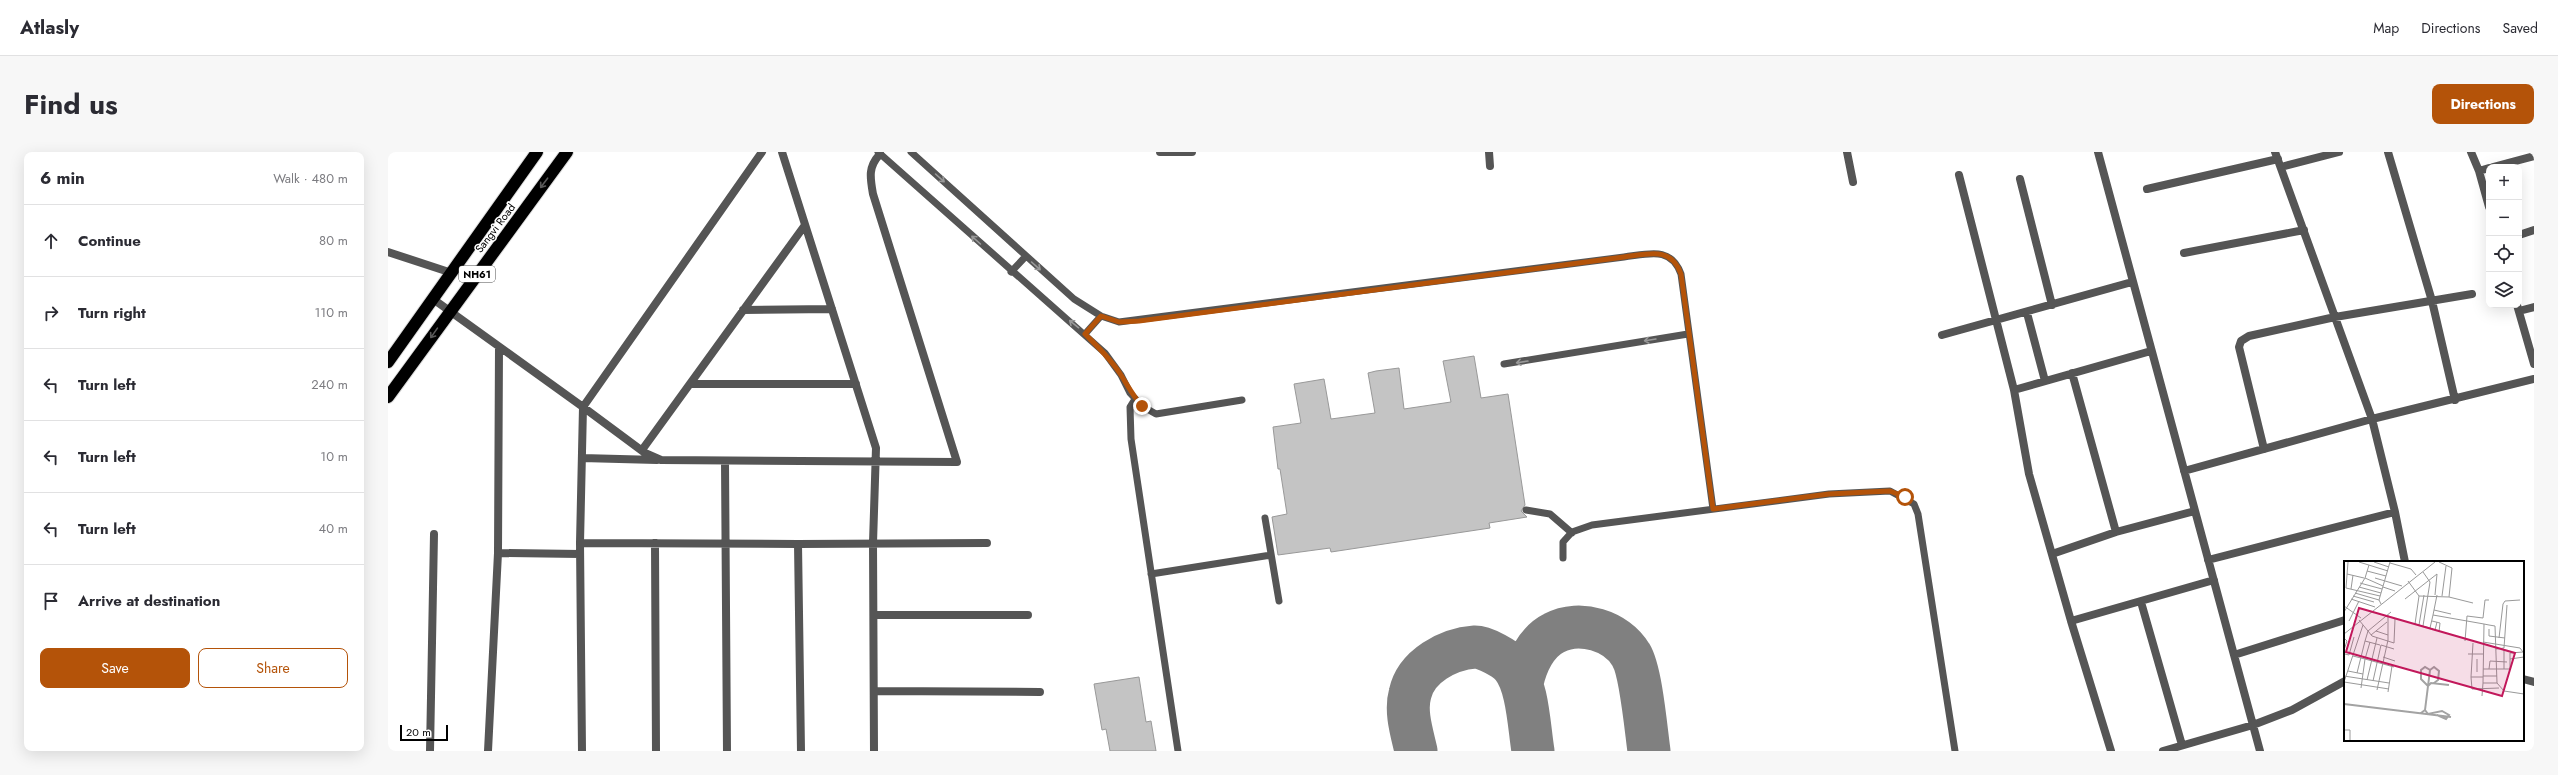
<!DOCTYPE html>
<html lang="en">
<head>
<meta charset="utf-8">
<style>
  body { margin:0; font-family:Jost,sans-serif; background:#f7f7f7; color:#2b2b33 }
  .controls { position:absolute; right:12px; top:12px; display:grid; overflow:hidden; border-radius:8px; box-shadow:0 4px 16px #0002 }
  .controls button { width:36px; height:36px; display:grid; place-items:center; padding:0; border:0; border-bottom:1px solid #e1e1e2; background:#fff; color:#2b2b33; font:20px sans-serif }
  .scale { position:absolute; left:12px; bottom:10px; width:48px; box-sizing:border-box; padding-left:4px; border:2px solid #000; border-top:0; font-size:11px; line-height:14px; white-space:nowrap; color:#000; -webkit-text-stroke:3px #fff; paint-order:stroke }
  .stop { position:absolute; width:12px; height:12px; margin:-9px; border:3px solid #b45309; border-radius:50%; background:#fff }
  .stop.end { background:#b45309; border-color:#fff; box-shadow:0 1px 4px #0008 }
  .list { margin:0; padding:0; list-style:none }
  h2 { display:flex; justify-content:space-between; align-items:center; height:52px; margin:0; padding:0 16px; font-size:17px }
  h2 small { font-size:13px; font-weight:400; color:#7c7c81 }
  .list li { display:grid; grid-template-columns:26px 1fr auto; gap:12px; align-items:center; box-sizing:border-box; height:72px; padding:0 16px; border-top:1px solid #e1e1e2 }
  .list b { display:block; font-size:15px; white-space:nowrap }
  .list em { font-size:13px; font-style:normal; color:#7c7c81 }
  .actions { display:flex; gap:8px; padding:12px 16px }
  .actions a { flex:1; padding:9px 0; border:1px solid #b45309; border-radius:8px; text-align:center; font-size:14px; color:#b45309 }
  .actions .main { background:#b45309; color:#fff }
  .icon { flex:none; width:22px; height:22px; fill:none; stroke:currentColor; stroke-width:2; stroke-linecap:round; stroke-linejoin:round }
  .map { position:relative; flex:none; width:2146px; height:599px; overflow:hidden; border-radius:8px }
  header { display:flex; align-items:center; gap:24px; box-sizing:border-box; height:56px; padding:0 20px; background:#fff; border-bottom:1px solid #e1e1e2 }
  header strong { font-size:19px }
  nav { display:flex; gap:22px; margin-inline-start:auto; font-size:14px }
  .intro { display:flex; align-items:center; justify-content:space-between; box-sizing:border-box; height:96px; padding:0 24px }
  h1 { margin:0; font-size:28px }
  .button { padding:10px 18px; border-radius:8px; background:#b45309; color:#fff; font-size:14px; font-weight:700 }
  main { display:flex; gap:24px; padding:0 24px }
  aside { flex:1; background:#fff; border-radius:8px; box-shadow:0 4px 16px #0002 }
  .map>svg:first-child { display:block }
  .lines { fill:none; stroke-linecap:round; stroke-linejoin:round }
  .taxiway { stroke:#808080; stroke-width:43 }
  .building { fill:#c4c4c4; stroke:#999 }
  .highway-casing { stroke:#dbdbdb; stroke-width:14 }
  .lane { stroke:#555; stroke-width:7 }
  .street { stroke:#555; stroke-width:8 }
  .highway { stroke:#000; stroke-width:12 }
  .oneway { stroke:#999 }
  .oneway2 { stroke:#595959 }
  .route { stroke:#b45309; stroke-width:5 }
  .labels { text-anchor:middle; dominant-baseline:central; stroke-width:3; stroke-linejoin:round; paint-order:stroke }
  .shield { fill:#fff; stroke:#4c4c4c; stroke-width:1 }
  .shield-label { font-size:10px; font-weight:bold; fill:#000 }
  .street-label { font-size:11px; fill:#000; stroke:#fff }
  .inset-river { fill:none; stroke:#a3a3a3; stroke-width:2 }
  .inset-road { fill:none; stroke:#999; stroke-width:1 }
  .view { fill:#c2185b; fill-opacity:0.15; stroke:#c2185b; stroke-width:2 }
  .inset-edge { fill:none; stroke:#000; stroke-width:2 }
</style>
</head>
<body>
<header>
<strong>Atlasly</strong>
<nav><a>Map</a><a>Directions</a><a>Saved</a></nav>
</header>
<div class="intro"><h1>Find us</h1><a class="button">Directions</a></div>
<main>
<aside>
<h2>6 min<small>Walk · 480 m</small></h2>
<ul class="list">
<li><svg class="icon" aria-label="ahead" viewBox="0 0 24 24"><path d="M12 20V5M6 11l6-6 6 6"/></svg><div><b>Continue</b></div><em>80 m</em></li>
<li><svg class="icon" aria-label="right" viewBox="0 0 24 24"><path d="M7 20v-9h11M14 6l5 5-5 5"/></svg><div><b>Turn right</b></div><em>110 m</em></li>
<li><svg class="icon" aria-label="left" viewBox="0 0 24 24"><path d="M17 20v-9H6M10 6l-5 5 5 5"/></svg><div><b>Turn left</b></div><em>240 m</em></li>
<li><svg class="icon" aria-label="left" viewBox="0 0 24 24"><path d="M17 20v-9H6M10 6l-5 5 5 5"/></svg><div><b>Turn left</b></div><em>10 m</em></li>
<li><svg class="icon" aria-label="left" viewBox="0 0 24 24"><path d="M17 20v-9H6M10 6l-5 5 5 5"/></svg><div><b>Turn left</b></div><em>40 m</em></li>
<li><svg class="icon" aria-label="arrive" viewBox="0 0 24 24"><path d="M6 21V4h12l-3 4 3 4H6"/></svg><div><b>Arrive at destination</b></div></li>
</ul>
<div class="actions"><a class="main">Save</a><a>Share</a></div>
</aside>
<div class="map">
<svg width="2146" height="599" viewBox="0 0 2146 599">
  <rect width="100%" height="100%" fill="#fff"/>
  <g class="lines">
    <path class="taxiway" d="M1134,531C1138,512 1148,490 1166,481C1192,467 1229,479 1243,503C1253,519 1258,578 1261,599
      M1028,599C1024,581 1017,560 1022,542C1028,514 1060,497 1087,495C1097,495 1118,507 1124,514C1140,533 1141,575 1145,599"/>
  </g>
  <path class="building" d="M1086,204L1093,246L1120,242L1137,353L1133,359L1139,365L1101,371L1102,376L943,400L942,396L890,403L884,365L899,362L892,317H890L885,275L913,271L906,232L936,227L943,267L987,261L980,221L988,219L1011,216L1016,257L1063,250L1055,209Z
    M751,525L758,570L763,569L768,599H722L718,577L714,578L706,532Z"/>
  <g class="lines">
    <defs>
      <path id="highway" d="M0,210L149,0
        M0,245L179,0"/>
    </defs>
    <use href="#highway" class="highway-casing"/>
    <path class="lane" d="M490,0L717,201L733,223L742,241L754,254L768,262L854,248
      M523,0L686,147L713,164L731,170L1236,105C1261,102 1283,94 1293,122L1325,357
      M623,120L638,104
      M697,182L713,164
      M1116,212L1300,182
      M747,247L742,255L743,287L790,599
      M1138,358L1162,362L1184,381
      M877,366L891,449
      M1175,406V390L1184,380L1204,373L1441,342L1502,339L1526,352L1530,362L1567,599
      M763,422L883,403"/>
    <path class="street" d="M374,0L195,255L257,301L273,308L569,310L485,42C482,25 480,15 492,2
      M394,0L488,296L485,391L486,599
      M772,0H804
      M1101,0L1102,14
      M1459,0L1465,30
      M1710,0L1846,503L1957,468
      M1887,0L1984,267L2007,360L2017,410
      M2000,0L2044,149L2067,248
      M2083,0L2091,19
      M1893,15L1951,0
      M2105,15L2146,4
      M2101,16L2091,19L2101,55
      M1571,23L1626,238L1641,322L1683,469L1826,428
      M1632,27L1664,153
      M1759,37L1890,7
      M2131,83L2146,78
      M0,100L64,121
      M1796,101L1916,78
      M45,147L195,255L192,391
      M2129,153L2146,212
      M355,158L444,157
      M2131,159L2146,155
      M1639,161L1657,229
      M1554,183L1744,130
      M1684,221L1728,380
      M302,232H468
      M1626,238L1763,199
      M1876,297L1851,195L1853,189L1861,184L1947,165L2084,142
      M254,298L417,73
      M194,306L269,308
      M337,310L339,599
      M1796,319L1984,267L2146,227
      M267,391L268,599
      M110,401L192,402
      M1664,402L1728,380L1807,359
      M1820,408L2007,360
      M1753,450L1794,593
      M486,463H640
      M1683,469L1723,599
      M1846,503L1872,599
      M2135,527L2146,530
      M486,539L652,540
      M42,599L46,382
      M100,599L110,401L111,195
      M194,599L192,391L410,392
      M413,599L410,392L599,391
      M1775,599L1865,573L1904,558L1957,529"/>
    <use href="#highway" class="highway"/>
  </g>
  <defs><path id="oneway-shaft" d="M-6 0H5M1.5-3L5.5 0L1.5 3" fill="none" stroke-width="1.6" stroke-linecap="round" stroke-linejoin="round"/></defs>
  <g class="oneway">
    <use href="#oneway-shaft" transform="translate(552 26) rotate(42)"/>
    <use href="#oneway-shaft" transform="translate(588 88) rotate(-138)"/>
    <use href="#oneway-shaft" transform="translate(648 114) rotate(42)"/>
    <use href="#oneway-shaft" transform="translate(686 172) rotate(-141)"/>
    <use href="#oneway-shaft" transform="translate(1262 188) rotate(171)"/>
    <use href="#oneway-shaft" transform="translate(1134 210) rotate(171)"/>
  </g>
  <g class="oneway2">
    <use href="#oneway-shaft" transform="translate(156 31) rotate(127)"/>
    <use href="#oneway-shaft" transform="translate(46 181) rotate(125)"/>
  </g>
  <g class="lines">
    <path class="route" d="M754,254C745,244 740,234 733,223C723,207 710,195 697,182L713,164L731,170L751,169L1236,105C1261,102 1283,94 1293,122L1325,357L1441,342L1480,340L1502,339L1517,345"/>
  </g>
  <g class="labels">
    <rect class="shield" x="71" y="114" width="36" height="16" rx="3"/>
    <g class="shield-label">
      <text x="89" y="122">NH61</text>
    </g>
    <g class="street-label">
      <text transform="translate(107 76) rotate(-53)">Sangvi Road</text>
    </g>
  </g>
  <g transform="translate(1956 409)">
    <rect width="180" height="180" fill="#fff"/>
    <path class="inset-river" d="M86,109L90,106L95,110L94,119L90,122M84,125L87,122L105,124M0,143L107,156M81,149L84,153L98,150L105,154L102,158L93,154M77,152L81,149L86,109L81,106L77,109V118L84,125"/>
    <path class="inset-road" d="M4,1L2,27L36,35M15,1L44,10M30,1L45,6M46,2L67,8L72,14M25,4L21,17L39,25M23,10L42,15M79,11L86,21L79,65M3,13L20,17M31,17L58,25M64,20L75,35L105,36L108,7L95,1M16,22L38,28M15,26L37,32M39,26L51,30M7,28L9,14M11,32L35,39M93,34L89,54L140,63L145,64L151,65L153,122H139L140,63M9,35L30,41M75,35L71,63L86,67L89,54M98,35L102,5M105,36L129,42M7,38L31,46M61,38L93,13L91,34M37,43L35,39L46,1M0,45L17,57M90,49L107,53M0,51L21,17M47,51L24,70L28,75L50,82L51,58M15,59L24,70L21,80M5,60L15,40M88,60L96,62L95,71M19,64L0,121L45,128M75,64L80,34M86,67L91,69L93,61M145,68V75L161,77M32,70L44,74M0,73L91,1M27,74L43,61M0,77L3,80L0,89M155,77L159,43L161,40L176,39M121,80L123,55L139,57L141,39H145M26,81L21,98L50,106M139,81L176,87L179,91M129,82L127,116H139M152,88L160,87L163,44M1,93L5,94L10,76M124,93H139M9,95L21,98L17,127M39,96L51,100M166,98L180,96M139,108H166V92L179,91M145,108L146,100L163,101M160,108V88M4,110L19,113M133,111V98M13,112L21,80L36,84M0,115L45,122M139,115H153M127,116L128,128L155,127M23,119L33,77M29,120L37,84L50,88M153,122L160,130L180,133M33,129L44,79V54M44,131L48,105M138,135L139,122M0,169H6V179"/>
    <path class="view" d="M15,47L171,92L158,135L2,91Z"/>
    <rect width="180" height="180" class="inset-edge"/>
  </g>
</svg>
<div class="controls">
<button>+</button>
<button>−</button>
<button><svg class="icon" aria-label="locate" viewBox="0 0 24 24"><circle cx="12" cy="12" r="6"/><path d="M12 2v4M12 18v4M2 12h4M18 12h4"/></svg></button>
<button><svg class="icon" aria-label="layers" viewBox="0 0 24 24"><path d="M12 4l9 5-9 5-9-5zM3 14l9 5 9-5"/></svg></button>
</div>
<div class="scale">20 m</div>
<div class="stop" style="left:1517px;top:345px"></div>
<div class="stop end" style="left:754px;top:254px"></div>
</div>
</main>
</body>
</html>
